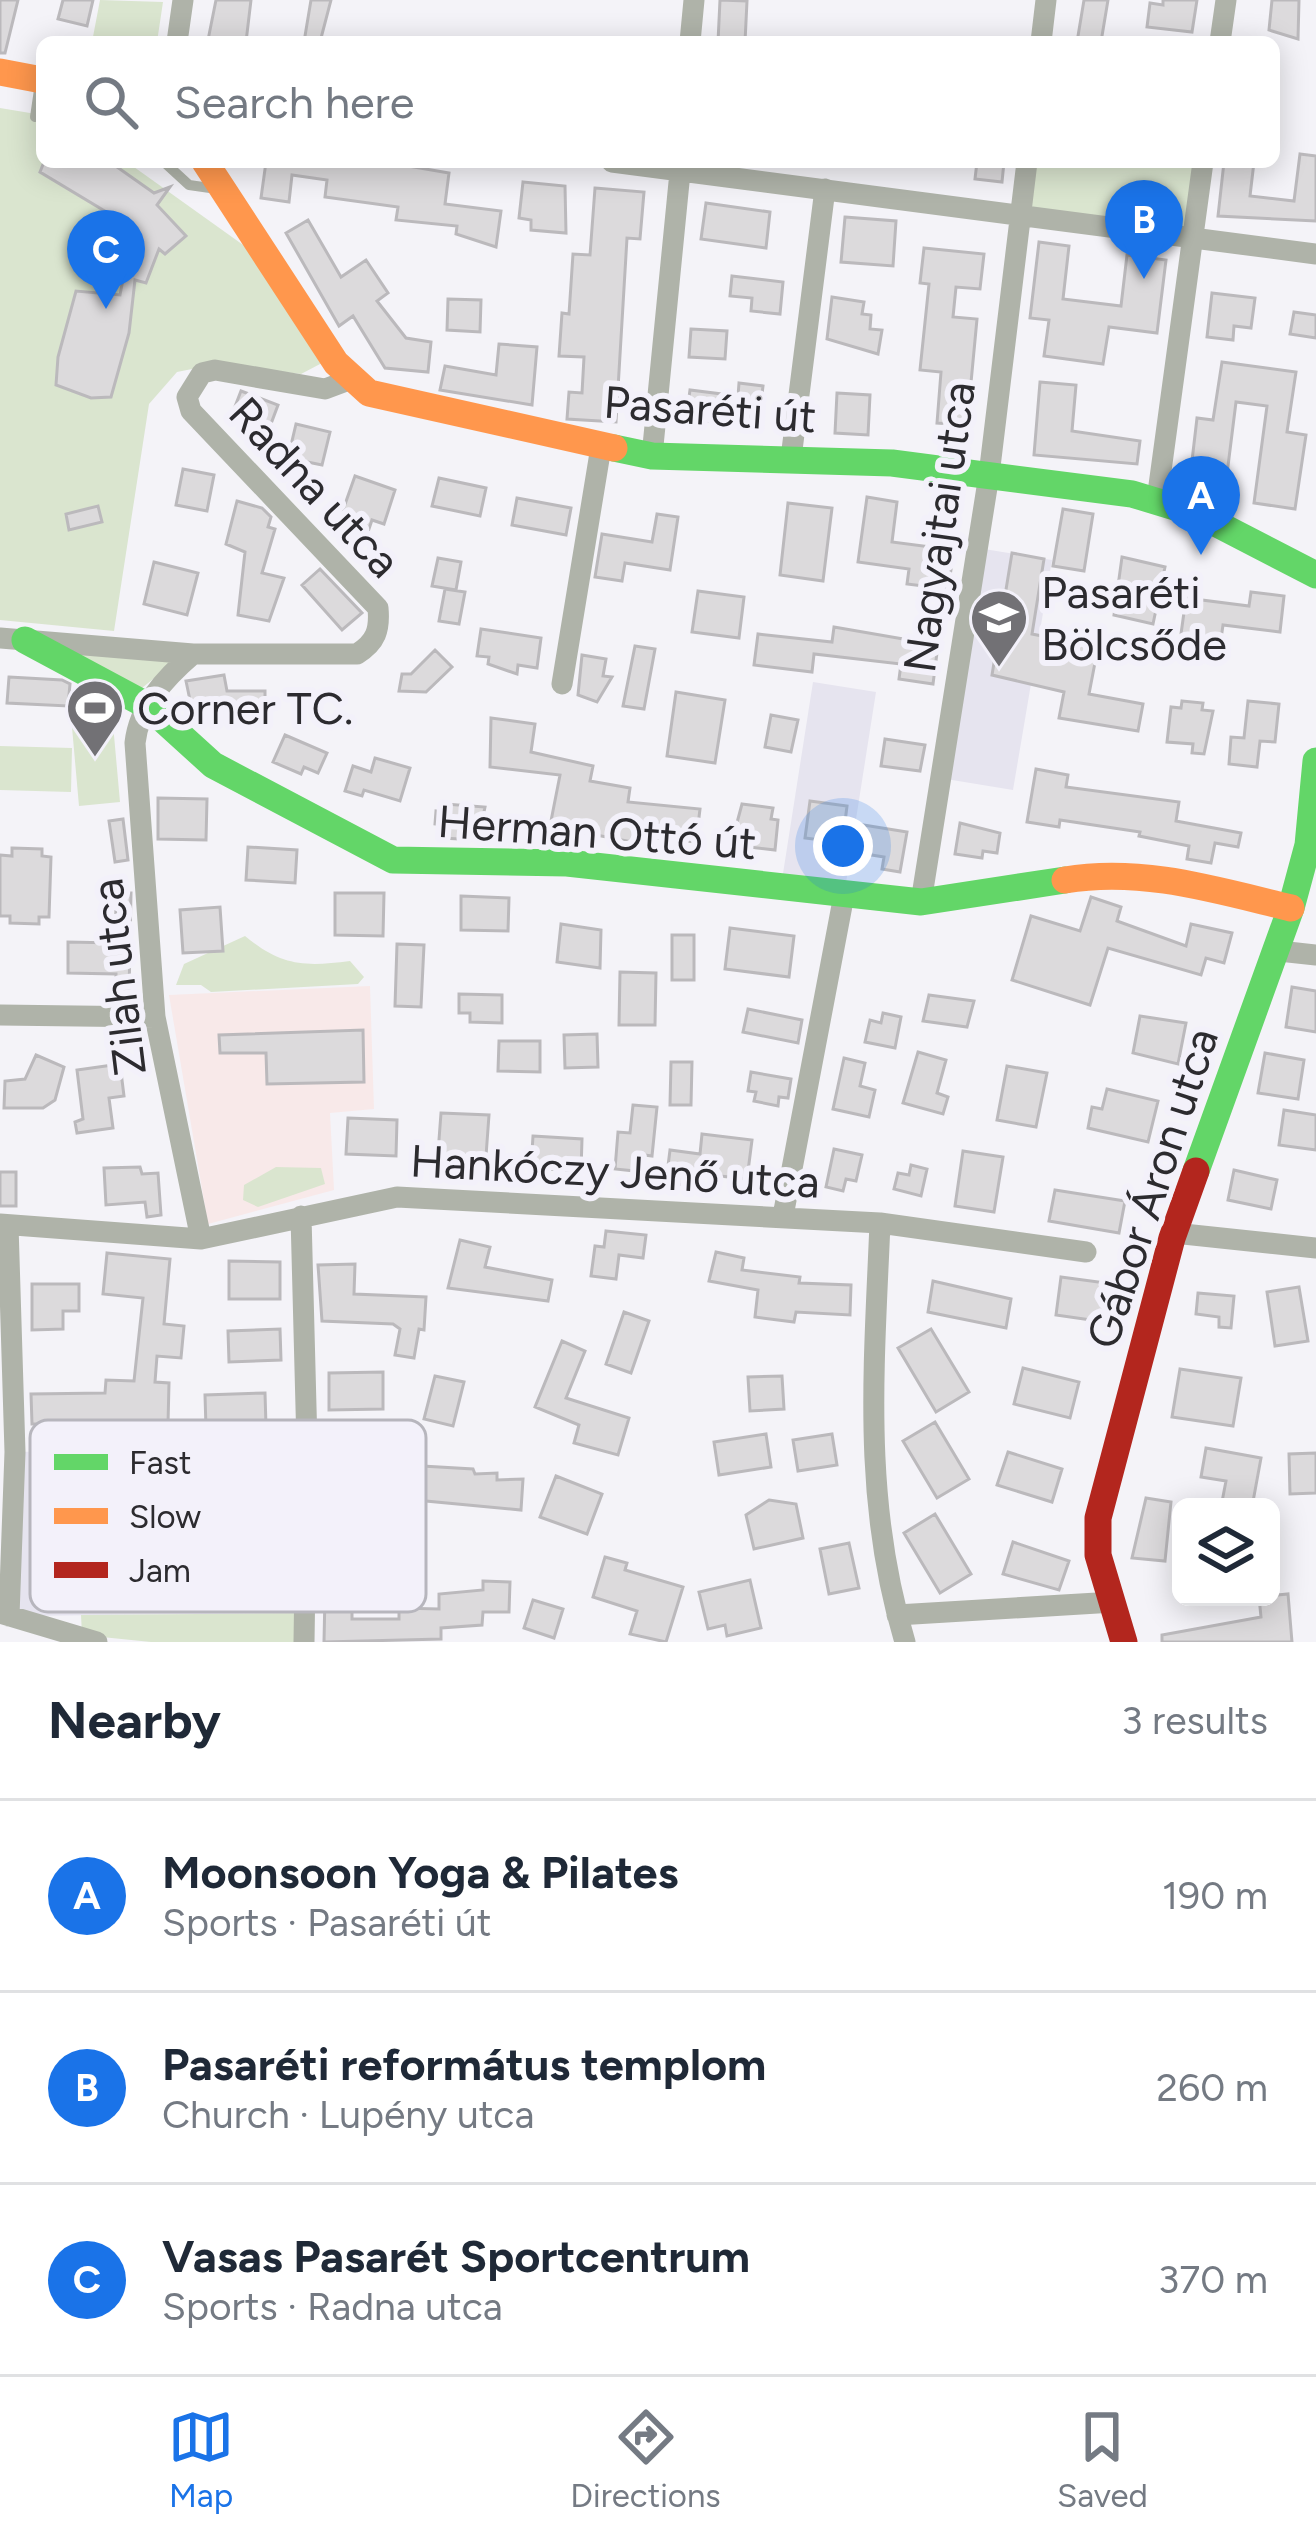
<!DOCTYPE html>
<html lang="en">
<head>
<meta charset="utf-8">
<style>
  body { margin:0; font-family:Figtree,sans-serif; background:#f2f2f3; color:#1f2937 }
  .controls { position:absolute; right:36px; bottom:36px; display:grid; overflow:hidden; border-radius:18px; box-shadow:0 6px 30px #0003 }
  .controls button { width:108px; height:108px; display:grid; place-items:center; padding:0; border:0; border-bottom:3px solid #e0e1e3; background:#fff; color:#1f2937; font:60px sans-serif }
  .you { position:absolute; left:843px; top:846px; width:42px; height:42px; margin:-30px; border:9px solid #fff; border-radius:50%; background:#1a73e8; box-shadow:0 0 0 18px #1a73e833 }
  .badge { display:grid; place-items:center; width:78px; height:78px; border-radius:50%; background:#1a73e8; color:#fff; font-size:39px; font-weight:700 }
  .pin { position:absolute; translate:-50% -99px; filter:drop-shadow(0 3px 6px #0008) }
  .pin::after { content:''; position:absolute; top:63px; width:42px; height:36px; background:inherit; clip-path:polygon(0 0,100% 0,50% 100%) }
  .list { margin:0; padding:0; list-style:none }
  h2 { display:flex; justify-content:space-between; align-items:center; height:156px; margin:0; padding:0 48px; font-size:51px }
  h2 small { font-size:39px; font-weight:400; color:#747a83 }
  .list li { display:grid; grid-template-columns:78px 1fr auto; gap:36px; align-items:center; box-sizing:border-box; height:192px; padding:0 48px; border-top:3px solid #e0e1e3 }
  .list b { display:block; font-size:45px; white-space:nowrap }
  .list p { margin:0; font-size:39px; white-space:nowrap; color:#747a83 }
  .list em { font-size:39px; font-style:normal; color:#747a83 }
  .icon { flex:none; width:66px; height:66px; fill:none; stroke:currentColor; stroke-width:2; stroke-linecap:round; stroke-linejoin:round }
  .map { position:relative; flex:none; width:1316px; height:1642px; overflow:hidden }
  .search { position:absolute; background:#fff; box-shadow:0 6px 30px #0003; left:36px; right:36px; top:36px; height:132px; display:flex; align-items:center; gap:30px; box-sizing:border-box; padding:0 42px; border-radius:18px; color:#747a83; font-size:45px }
  .sheet { height:732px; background:#fff }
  nav { display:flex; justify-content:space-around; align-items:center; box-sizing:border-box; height:168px; border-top:3px solid #e0e1e3; background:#fff; font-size:33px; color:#747a83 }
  nav a { display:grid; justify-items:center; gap:6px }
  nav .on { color:#1a73e8 }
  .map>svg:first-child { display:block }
  .commercial { fill:#f8e9e9 }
  .built { fill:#e6e4ef }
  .green { fill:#dae5cf }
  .building { fill:#dcdadc; stroke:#bbb9bc; stroke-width:3 }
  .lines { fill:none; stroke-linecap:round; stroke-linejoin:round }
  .lane { stroke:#afb3a9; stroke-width:10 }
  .street { stroke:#afb3a9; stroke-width:21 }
  .fast { stroke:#63d668; stroke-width:27 }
  .slow { stroke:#ff974d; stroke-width:27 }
  .jam { stroke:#b3261e; stroke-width:27 }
  .labels { text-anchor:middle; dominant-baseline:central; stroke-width:12; stroke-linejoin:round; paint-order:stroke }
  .street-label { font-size:45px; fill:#2c2b2f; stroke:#f3f1fa }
  .poi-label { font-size:45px; fill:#2c2b2f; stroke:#f3f1fa; text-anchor:start }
  .key { fill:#f3f1fa; stroke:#b7b6bd; stroke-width:3 }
  .key-label { font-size:33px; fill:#2c2b2f }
</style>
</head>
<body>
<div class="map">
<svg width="1316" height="1642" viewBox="0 0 1316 1642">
  <rect width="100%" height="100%" fill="#f4f3f8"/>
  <path class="commercial" d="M370,986L374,1109L330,1113L334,1190L208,1224L169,995Z"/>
  <path class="built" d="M984,549L1052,560L1013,790L946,779Z
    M813,682L876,692L845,889L782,880Z
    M301,1447V1613L9,1616L15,1452Z"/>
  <path class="green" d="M100,0L163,2L157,42H92Z
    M0,108L42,115V162H127L246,247L322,363L301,374L217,364L177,372L149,404L114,631L0,620Z
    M1027,162H1203L1192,235L1021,212Z
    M60,649L178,659L137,692Z
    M112,713L120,802L79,806L71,716Z
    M0,746L72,748L71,792L0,790Z
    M245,936C281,966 304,967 350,961L364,977L358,984L211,992L201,985H176L184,964Z
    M276,1167L321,1168L325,1184L258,1207L243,1200L244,1185Z
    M301,1613V1642H151L82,1635L81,1615Z"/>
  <path class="building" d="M0,0H18L5,53H0Z
    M63,0H93L87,26L58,19Z
    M216,0H251L246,42L208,40Z
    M311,0H331L320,42H304Z
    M720,0L747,1L745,42H718Z
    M1084,0H1108L1101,42H1077Z
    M1163,0H1197L1192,32L1147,27L1150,3L1163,5Z
    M1272,0H1299L1298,39L1269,30Z
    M1300,154L1316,156V221L1218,216L1224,162H1254L1250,196L1294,201Z
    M44,162H110L154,193L170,187L157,205L186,236L165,254L159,249L146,283L135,280L129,333L111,397L91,398L56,385L58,357L76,291L120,295L133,228L40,172Z
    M266,162H385L449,173L445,204L501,211L496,247L456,234L457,226L396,220L398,207L325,197L327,180L292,175L289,202L261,198Z
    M977,162H1004L1002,182L975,179Z
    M523,182L565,186L566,233L531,230V220L519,218Z
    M595,188L644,192L640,239L627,238L616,422L567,419L569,392L582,393L584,357L559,356L562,313L569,314L573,254L590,255Z
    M706,203L770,212L766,248L701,239Z
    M845,217L896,221L893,266L841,262Z
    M308,220L341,277L366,260L388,293L377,301L406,338L431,342L428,372L385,368L353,316L339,326L286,233Z
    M1039,242L1069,246L1063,299L1121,306L1127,255L1166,260L1157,333L1109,327L1103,364L1044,356L1049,320L1030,318Z
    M924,248L984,254L980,289L956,287L953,317L977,319L967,425L937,423L941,372L920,370L929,284L920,283Z
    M732,276L783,282L780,314L751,311L752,298L730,296Z
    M1212,293L1255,298L1251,328L1234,326L1233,340L1207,337Z
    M832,297L864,302L862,314L871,315L870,329L882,330L878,354L827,339Z
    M448,299L481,300L480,332L447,330Z
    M1294,312L1316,315V338L1290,334Z
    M691,329L727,331L725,359L689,357Z
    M499,344L537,347L532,405L440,390L445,366L496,375Z
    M1222,362L1296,372L1287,432L1306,435L1295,509L1254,503L1267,406L1236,402L1226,482L1190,478L1197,418L1213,420Z
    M1040,382L1076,385L1072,431L1140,441L1137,464L1034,455Z
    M739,383L763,386L758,427L686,419L690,390L738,396Z
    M241,391L278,405L266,437L251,431L254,421L234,409Z
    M837,393L870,395L868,435L835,433Z
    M296,424L330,432L322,465L288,458Z
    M183,469L214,475L207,511L176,505Z
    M355,476L395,490L384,524L372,520L368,532L349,526L353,513L343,510Z
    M439,478L486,488L480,516L432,506Z
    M867,497L897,502L892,542L954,550L948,589L907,584L909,569L858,562Z
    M517,498L571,508L566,535L512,525Z
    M237,501L262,508L271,517L268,527L275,529L262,573L284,578L269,621L238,615L245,552L226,544Z
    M788,503L832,508L823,581L780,575Z
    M98,506L102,522L69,530L66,514Z
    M1063,509L1093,514L1084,571L1053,566Z
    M657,514L678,517L670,570L625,563L622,581L595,577L602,534L652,542Z
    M1012,553L1044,559L1032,634L1098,647L1089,694L1143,704L1138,731L1059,718L1064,692L992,675Z
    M1122,557L1165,567L1153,624L1114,615Z
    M438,558L461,562L456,590L432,586Z
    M154,562L198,573L187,615L144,604Z
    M320,569L362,613L342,630L302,585Z
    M445,589L465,592L459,624L439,621Z
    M698,591L744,597L739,638L692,632Z
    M1251,592L1284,596L1280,632L1223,625L1221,639L1181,634L1186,598L1249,606Z
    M834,627L938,645L933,684L899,679L901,664L814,654L812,672L754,665L758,634L832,642Z
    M481,629L541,638L537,668L518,665L517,674L488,664L489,657L477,656Z
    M635,646L655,649L644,709L623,706Z
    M435,650L452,667L426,692L399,691L402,674H411Z
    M582,655L606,659L603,676L612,677L597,702L578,695Z
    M224,675L227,691H265V717L226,714L222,699L191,705L186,681Z
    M9,677L62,680L70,684L68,706L7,703Z
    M676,692L725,700L715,763L667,756Z
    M1182,701L1203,703L1202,710L1213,711L1204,754L1192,753L1193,744L1167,742L1171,707L1181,708Z
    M1248,701L1279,704L1275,742L1260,741L1257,767L1229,764L1231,737L1244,738Z
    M771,715L798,720L791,752L765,747Z
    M491,718L535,724L531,752L593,766L590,781L630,788L628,802L700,809L696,842L633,835L632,842L550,826L560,775L490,767Z
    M285,735L327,753L318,773L304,767L301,774L273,762Z
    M885,739L925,745L920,771L881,766Z
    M375,758L410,768L400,801L364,790L362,796L345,791L353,766L371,772Z
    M1036,769L1068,775L1066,787L1179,802L1176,821L1241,833L1238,847L1215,843L1211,863L1187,859L1189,846L1139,836L1140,832L1060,820L1059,827L1027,822Z
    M158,798L207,799L206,840L158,839Z
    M810,801L847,806L845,822L907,832L900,872L882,869L884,857L859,853L861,845L805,838Z
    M445,804L485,807L478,840L442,838L443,825L435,824L436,811L444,812Z
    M742,804L773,808L771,819L778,820L775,850L731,845Z
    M123,819L128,860L115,862L109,821Z
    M960,823L1000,833L997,853L983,851L982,858L955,854Z
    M248,847L297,850L295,883L246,880Z
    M12,848L42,849V856L51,857L49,917H39V924L10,923V916H0V855L12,856Z
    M108,879H124V893H131L129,993H116V974L68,973V942L115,943L116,906H108Z
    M335,893H384L383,936L335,935Z
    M461,896L509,898L508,931L461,930Z
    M1091,897L1121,907L1117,921L1186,946L1191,924L1232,933L1224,963L1206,958L1201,975L1108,948L1090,1005L1012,980L1031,916L1080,931Z
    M220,907L223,951L183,953L180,910Z
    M561,924L601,930L600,968L557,962Z
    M730,928L794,936L789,977L725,969Z
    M672,935H694V980H672Z
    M397,944L424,945L421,1007L395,1006Z
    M620,972L656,973L655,1025H619Z
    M1292,987L1316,991V1032L1286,1027Z
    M459,994L502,995V1023L470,1022V1013H459Z
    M929,995L974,1001L967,1027L923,1021Z
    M748,1009L802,1020L798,1043L743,1032Z
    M883,1013L901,1017L895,1048L865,1042L870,1020L881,1023Z
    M1140,1016L1186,1023L1178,1064L1133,1053Z
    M363,1030L364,1082L267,1084L266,1053H220L219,1035Z
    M597,1034L598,1067L565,1068L564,1035Z
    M499,1041H540V1072L498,1071Z
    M918,1052L946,1060L937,1093L948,1097L943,1114L903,1103Z
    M1265,1053L1304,1060L1298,1099L1258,1093Z
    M36,1055L64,1067L55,1100L43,1108H4L5,1081L25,1079Z
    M844,1058L865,1063L860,1086L875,1090L869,1117L833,1109Z
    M671,1062H692L691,1105H670Z
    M120,1064L124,1096L109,1098L113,1128L77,1133L75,1122L83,1119L77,1070Z
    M1007,1066L1047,1073L1036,1127L997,1120Z
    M751,1072L791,1079L788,1098L779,1097L778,1106L754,1101L756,1092L748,1091Z
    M1107,1089L1158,1101L1148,1142L1088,1128L1092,1107L1102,1109Z
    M633,1105L657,1107L652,1156L637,1154L635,1171L615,1169L618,1132L630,1133Z
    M1284,1110L1316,1115V1150L1279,1145Z
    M441,1113L489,1115L486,1156L438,1153Z
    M348,1118L397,1120L396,1156L346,1154Z
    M702,1134L752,1140L747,1179L684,1172L683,1185L666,1182L670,1150L700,1154Z
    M533,1136L582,1139L581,1171L531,1168Z
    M834,1149L862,1155L856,1181L846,1179L843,1191L826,1187Z
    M963,1151L1003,1157L994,1212L955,1206Z
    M911,1165L927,1169L921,1196L894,1189L898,1173L909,1175Z
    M140,1167L142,1174L158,1173L161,1215L147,1217L145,1202L106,1205L104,1168Z
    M1234,1170L1277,1180L1271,1209L1228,1200Z
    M0,1172H16V1206H0Z
    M1055,1190L1125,1201L1119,1233L1049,1221Z
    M606,1231L646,1235L643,1258L619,1255L616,1279L591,1276L595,1246L604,1247Z
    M460,1240L490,1247L485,1267L552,1280L548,1301L448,1288Z
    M716,1252L744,1258L742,1270L800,1277L799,1283L851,1285L850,1315L796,1312L794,1322L755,1317L758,1290L709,1281Z
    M107,1253L170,1259L164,1324L184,1326L181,1358L157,1356L155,1382L169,1383L168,1424L82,1421V1428L54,1429V1424H32L31,1394L105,1393L106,1380L134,1381L143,1298L103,1294Z
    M229,1261L280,1262V1299H229Z
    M355,1264L354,1294L426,1297L424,1330L419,1329L414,1358L395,1355L400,1329L393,1324L322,1321L318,1265Z
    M1061,1277L1106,1283L1105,1322L1056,1315Z
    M933,1281L1011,1299L1006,1328L928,1312Z
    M32,1284H79V1311H63V1329L32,1330Z
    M1299,1287L1308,1341L1275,1346L1267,1292Z
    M1198,1293L1234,1296L1231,1328L1219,1327V1317L1196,1314Z
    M624,1312L649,1321L631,1373L606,1364Z
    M280,1329L281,1360L229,1362L228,1331Z
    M931,1329L969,1392L936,1412L898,1348Z
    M562,1341L585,1351L566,1398L629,1418L618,1455L574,1443L579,1425L535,1407Z
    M1023,1368L1079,1382L1070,1418L1014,1404Z
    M1180,1369L1241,1378L1233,1426L1172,1417Z
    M383,1372V1409L329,1410V1373Z
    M435,1376L464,1382L453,1426L424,1419Z
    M782,1376L784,1409L750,1411L748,1377Z
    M265,1393L266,1426L206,1428L205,1395Z
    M935,1422L969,1479L937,1498L903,1441Z
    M766,1434L771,1467L719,1475L714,1442Z
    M832,1434L837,1465L798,1471L793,1440Z
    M1206,1448L1261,1458L1252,1507H1221L1226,1481L1201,1477Z
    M1008,1452L1062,1469L1052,1502L997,1485Z
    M1316,1453V1493L1290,1494L1289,1454Z
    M336,1461L473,1469L475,1474L497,1473V1480L523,1479L521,1510L362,1495L365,1552H331Z
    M556,1476L602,1494L587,1534L540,1517Z
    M1146,1498L1171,1502L1165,1561L1132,1558Z
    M769,1500L796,1504L803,1538L754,1549L746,1515Z
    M935,1514L971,1574L940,1593L904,1533Z
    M1013,1542L1069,1561L1059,1590L1003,1574Z
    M849,1543L859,1588L829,1594L820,1549Z
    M605,1557L627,1563L625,1570L683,1587L666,1642L630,1634L637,1611L593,1597Z
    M750,1580L761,1628L727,1636L725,1625L708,1629L699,1592Z
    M483,1581L510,1582L509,1612H483L482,1625L441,1628V1639L324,1642L325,1595H352V1619H399V1608L439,1609V1594L483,1590Z
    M1288,1594L1292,1642H1162V1635L1261,1617L1259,1597Z
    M533,1600L563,1609L554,1638L524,1628Z"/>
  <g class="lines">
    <path class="lane" d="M35,117L40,83
      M164,162L189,185L217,189
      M121,229L124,234"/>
    <path class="street" d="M177,42L183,0
      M690,42L694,0
      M1041,42L1046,0
      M1220,42L1226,0
      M612,162L1316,254
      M652,456L681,162
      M791,458L825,189
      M1157,500L1203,162
      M0,638L193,654H357C376,642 380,630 378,608L191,411L187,397L202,373L215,370L325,389L349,380
      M193,654C165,678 139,706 135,743L155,1017L201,1239
      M562,684L601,447
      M921,902L989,475L1027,162
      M1279,951L1316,955
      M0,1015L155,1017
      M301,1216L307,1445L304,1642
      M783,1216L844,895
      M880,1223C874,1369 862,1500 905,1642
      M0,1224L201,1239L397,1197L880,1223L1086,1252
      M8,1225L15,1452L9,1616
      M1174,1233L1316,1248
      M0,1613L97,1642
      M897,1615L1114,1602"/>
    <path class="fast" d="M614,448L652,456L892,463L1132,494L1198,514L1316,575
      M25,640L148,706L213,765L393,860L567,863L921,902L1065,880
      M1196,1171L1291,908L1308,845L1316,761"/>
    <path class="slow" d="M0,72L42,80
      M205,162L336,363L369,393L614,448
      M1065,880C1142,867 1216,890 1291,908"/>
    <path class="jam" d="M1124,1642L1098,1555V1518L1172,1238L1196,1171"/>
  </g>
  <defs>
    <symbol id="school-pin" viewBox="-11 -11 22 30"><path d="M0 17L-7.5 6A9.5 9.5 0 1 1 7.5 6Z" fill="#727175" stroke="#f3f1fa"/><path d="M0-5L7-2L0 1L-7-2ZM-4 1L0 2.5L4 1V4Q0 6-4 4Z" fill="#fff"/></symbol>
    <symbol id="stadium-pin" viewBox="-11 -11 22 30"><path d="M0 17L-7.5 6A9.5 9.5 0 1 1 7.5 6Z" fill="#727175" stroke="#f3f1fa"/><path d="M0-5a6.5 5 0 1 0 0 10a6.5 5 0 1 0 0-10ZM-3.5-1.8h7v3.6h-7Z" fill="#fff"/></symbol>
  </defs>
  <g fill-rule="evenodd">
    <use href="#school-pin" x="966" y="585" width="66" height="90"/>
    <use href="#stadium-pin" x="62" y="675" width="66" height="90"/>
  </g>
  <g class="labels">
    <g class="street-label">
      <text transform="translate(710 409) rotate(4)">Pasaréti út</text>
      <text transform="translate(315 487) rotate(47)">Radna utca</text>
      <text transform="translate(939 527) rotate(-82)">Nagyajtai utca</text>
      <text transform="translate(597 832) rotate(4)">Herman Ottó út</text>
      <text transform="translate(118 977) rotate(-97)">Zilah utca</text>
      <text transform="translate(615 1171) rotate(3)">Hankóczy Jenő utca</text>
      <text transform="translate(1152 1188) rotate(-72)">Gábor Áron utca</text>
    </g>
    <g class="poi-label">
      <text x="1041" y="592">Pasaréti<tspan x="1041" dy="52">Bölcsőde</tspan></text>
      <text x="137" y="708">Corner TC.</text>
    </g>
  </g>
  <rect x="30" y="1420" width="396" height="192" rx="18" class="key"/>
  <rect x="54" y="1454" width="54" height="16" fill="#63d668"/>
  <rect x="54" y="1508" width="54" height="16" fill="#ff974d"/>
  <rect x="54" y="1562" width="54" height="16" fill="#b3261e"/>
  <g class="key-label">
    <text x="129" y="1474">Fast</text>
    <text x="129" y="1528">Slow</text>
    <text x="129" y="1582">Jam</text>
  </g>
</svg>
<div class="controls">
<button><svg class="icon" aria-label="layers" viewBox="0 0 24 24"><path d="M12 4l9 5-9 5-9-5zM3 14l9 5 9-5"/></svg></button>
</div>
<div class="you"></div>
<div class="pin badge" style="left:1201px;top:555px">A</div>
<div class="pin badge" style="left:1144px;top:279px">B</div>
<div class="pin badge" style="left:106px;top:309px">C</div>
<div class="search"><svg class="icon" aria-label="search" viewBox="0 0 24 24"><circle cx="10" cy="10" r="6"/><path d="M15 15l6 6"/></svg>Search here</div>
</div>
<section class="sheet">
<h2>Nearby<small>3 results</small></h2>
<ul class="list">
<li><span class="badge">A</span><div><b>Moonsoon Yoga &amp; Pilates</b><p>Sports · Pasaréti út</p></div><em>190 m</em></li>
<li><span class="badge">B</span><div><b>Pasaréti református templom</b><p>Church · Lupény utca</p></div><em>260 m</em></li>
<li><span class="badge">C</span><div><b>Vasas Pasarét Sportcentrum</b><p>Sports · Radna utca</p></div><em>370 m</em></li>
</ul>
</section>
<nav>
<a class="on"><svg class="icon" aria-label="map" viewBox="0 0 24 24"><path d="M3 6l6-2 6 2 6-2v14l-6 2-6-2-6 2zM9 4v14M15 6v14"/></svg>Map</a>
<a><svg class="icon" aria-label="directions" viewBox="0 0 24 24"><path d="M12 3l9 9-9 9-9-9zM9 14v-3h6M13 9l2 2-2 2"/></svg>Directions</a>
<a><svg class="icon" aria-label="saved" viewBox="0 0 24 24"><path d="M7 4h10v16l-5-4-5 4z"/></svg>Saved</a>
</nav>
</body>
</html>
